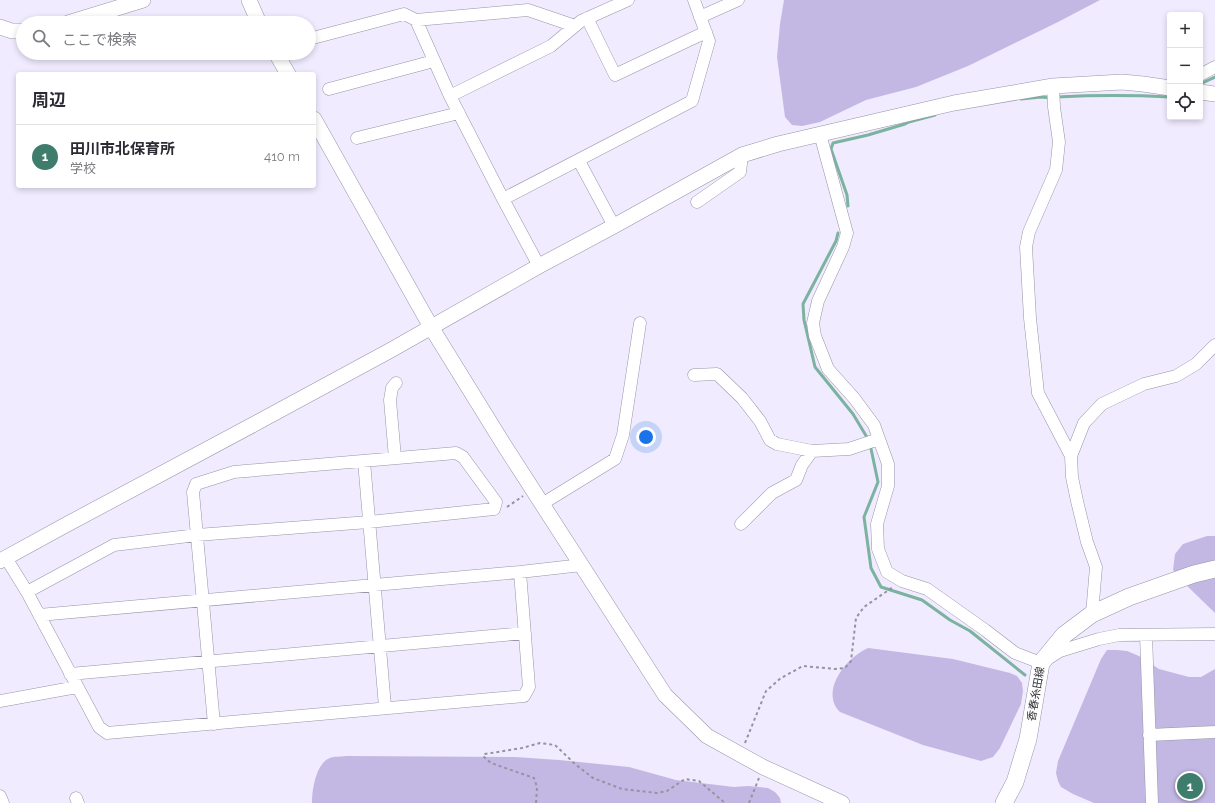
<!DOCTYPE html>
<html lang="ja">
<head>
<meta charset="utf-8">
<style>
  body { margin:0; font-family:Raleway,"Noto Sans JP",sans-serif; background:#f2f2f3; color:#2b2b33 }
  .controls { position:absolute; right:12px; top:12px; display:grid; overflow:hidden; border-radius:4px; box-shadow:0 2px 6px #0003 }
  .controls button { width:36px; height:36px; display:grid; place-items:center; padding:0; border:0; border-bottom:1px solid #e1e1e2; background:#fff; color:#2b2b33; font:20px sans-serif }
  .you { position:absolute; left:646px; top:437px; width:14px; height:14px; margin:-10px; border:3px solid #fff; border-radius:50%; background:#1a73e8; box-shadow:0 0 0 6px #1a73e833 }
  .badge { display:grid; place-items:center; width:26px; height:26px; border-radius:50%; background:#3e7d6b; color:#fff; font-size:13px; font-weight:700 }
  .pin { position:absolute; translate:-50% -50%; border:2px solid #fff; box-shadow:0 1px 4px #0006 }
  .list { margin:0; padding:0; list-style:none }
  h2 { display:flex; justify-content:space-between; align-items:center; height:52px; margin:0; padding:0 16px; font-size:17px }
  h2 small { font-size:13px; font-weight:400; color:#7c7c81 }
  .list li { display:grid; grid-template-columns:26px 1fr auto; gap:12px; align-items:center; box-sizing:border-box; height:64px; padding:0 16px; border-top:1px solid #e1e1e2 }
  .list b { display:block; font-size:15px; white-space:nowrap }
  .list p { margin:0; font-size:13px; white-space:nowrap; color:#7c7c81 }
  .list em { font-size:13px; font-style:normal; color:#7c7c81 }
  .icon { flex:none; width:22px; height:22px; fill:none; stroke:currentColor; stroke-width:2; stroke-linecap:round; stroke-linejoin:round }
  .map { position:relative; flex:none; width:1215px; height:803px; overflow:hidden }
  .search { position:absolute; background:#fff; box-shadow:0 2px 6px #0003; left:16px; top:16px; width:300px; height:44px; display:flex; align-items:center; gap:10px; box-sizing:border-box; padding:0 14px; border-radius:22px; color:#7c7c81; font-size:15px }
  .panel { position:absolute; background:#fff; box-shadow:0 2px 6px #0003; left:16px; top:72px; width:300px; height:116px; border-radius:4px }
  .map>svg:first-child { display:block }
  .forest { fill:#c3b8e4 }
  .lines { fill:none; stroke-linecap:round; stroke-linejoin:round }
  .stream { stroke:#7bb2a0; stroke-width:3 }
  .minor-casing { stroke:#9894a5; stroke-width:13 }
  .tertiary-casing { stroke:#9894a5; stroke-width:16 }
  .secondary-casing { stroke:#9894a5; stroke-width:18 }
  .path { stroke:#9693a0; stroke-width:2; stroke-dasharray:3 3; stroke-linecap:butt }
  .minor { stroke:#fff; stroke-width:12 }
  .tertiary { stroke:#fff; stroke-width:15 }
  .secondary { stroke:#fff; stroke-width:17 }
  .labels { text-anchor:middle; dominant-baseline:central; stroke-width:3; stroke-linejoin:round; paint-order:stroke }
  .street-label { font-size:11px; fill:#35333a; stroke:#fff }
</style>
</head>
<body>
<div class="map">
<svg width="1215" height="803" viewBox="0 0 1215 803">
  <rect width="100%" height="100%" fill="#f0ebfe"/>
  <path class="forest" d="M784,0H1100L1058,22L968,66L916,87L866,100L820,122L802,126L792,125L785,117L777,57L780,24Z
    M1207,536H1215V613L1181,580L1173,570L1175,554L1183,544Z
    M868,648L953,659L1010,673L1017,676L1022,683L1023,691L1021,704L1000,748L993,757L981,761L923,745L840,712C819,691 847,657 868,648Z
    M1107,650H1117L1127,651L1139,656L1159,669L1189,677H1201L1215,669V803H1094L1073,794L1061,787L1058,781L1056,773L1058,761L1101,659Z
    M346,756L515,757L559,760L629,767L676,780L734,787L748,786L768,788L775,792L780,798L781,803H312C312,790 316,763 330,758C334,756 341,757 346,756Z"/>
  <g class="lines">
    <path class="stream" d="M1200,84L1215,77
      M1057,97C1095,95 1132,95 1170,97
      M1021,99L1041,97L1051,98
      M848,206L847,195L831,149L833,143L868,135L905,124L909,122L935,115
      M838,233L836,241L803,304L804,320L815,367L853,414L868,439
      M870,444L878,482L864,517L871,568L881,587L922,600L950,620L970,631L1025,675"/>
    <defs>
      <path id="minor" d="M700,17L738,0
        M587,18L615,75L706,32
        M416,20L450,96L503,199L539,266
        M309,39L404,14L416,20L528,10L575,26
        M1200,75L1215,67
        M1053,86L1054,107L1059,142L1056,170L1029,232L1026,247L1030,318L1038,393L1071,456L1072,477L1077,501L1087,542L1096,567L1092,614
        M329,89L434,61
        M450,96L551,46L581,21L628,0
        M820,134L847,233L843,247L818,301L813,323L815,336L828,369L854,398L874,425L888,464V486L877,524L878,549L887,572L902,581L927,589L985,630L1015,653L1041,663L1060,651L1099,639L1119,635L1215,634
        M357,138L459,113
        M579,161L614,226
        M503,199L692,101L709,41L694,0
        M697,202L740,172L742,155
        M694,375L717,374L742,398L760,421L770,440L777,444L812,451L849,449L879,439
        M1071,456L1084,423L1102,404L1144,384L1176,376L1196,364L1215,345
        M395,458L390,400L392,388L396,383
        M364,461L385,707
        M542,504L615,459L623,435L640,323
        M741,524L772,493L796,480L802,465L812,451
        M6,558L27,592L99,727L107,733L524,696L529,687L520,572
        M27,592L114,545L197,535L369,522L494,509L496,502L463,457L456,453L234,472L196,484L193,492L214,724
        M39,615L520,572L582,565
        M1146,635L1152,803
        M70,674L525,633
        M0,701L77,687
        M1149,735L1215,732
        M0,796L3,803
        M76,798L78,803"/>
      <path id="tertiary" d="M249,0L259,23
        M68,23L143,0
        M0,27L12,31H23
        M276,53L288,74
        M1200,92L1215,94
        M314,119L431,327L504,445L665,695L707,736L763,767L842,803
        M0,561L62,527L258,422L391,350L539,266L614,226L742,155L778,144L954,103L1053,86L1122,82L1143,84L1170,88"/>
      <path id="secondary" d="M1004,803L1015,782L1028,739L1041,663L1064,635L1092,614L1129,597L1194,574L1215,569"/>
    </defs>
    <use href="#minor" class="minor-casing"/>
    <use href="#tertiary" class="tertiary-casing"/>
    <use href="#secondary" class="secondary-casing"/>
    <path class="path" d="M507,507L523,496
      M745,743L766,691L781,678L803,666L835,669L845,668L851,661L856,618L864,607L893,587
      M536,803L537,787L534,778L491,763L483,756L485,754L522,748L540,743L555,745L575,764L593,778L622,789L657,793L667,791L685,779L699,781L725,803
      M749,803L759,778"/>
    <use href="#minor" class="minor"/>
    <use href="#tertiary" class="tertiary"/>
    <use href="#secondary" class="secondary"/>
  </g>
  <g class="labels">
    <g class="street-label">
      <text transform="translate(1036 694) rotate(-80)">香春糸田線</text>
    </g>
  </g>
</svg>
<div class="controls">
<button>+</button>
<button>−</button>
<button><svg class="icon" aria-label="locate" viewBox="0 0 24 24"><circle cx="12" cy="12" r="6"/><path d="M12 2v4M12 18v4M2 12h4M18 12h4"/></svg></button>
</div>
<div class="you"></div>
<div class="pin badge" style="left:1190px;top:786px">1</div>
<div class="search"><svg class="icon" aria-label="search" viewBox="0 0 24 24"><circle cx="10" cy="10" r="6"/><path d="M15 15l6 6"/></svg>ここで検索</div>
<section class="panel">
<h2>周辺<small></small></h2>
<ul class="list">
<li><span class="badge">1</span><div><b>田川市北保育所</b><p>学校</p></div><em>410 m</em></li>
</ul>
</section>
</div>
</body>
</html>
